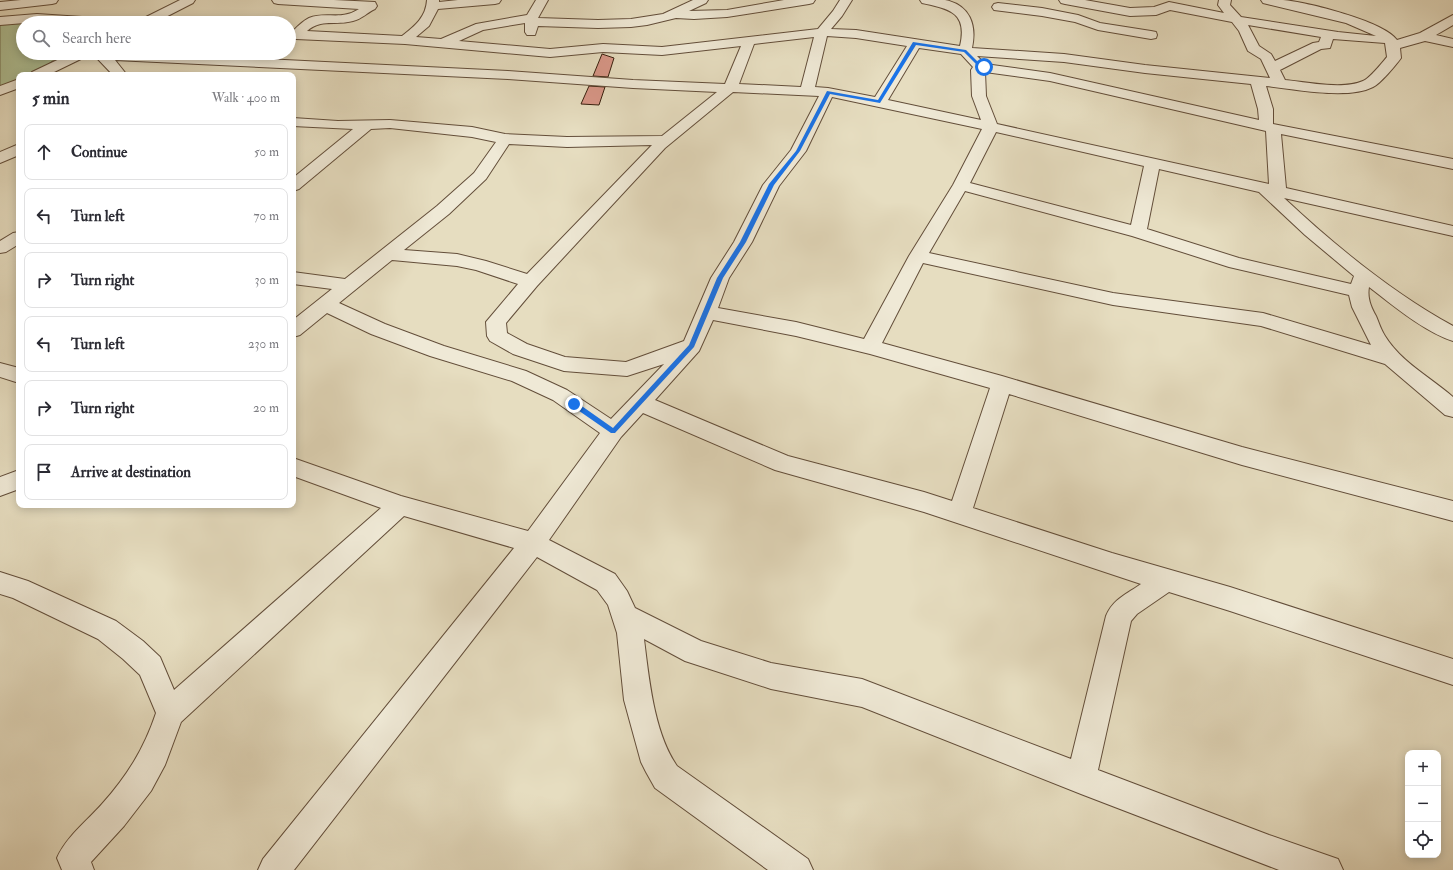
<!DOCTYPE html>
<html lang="en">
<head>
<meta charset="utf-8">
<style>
  body { margin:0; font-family:"IM FELL Double Pica",serif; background:#f2f2f3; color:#2b2b33 }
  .controls { position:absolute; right:12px; bottom:12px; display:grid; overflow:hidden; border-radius:8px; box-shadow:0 2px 10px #0003 }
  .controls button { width:36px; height:36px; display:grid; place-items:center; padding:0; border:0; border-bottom:1px solid #e1e1e2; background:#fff; color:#2b2b33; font:20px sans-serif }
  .stop { position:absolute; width:12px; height:12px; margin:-9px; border:3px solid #1a73e8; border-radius:50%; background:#fff }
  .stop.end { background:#1a73e8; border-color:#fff; box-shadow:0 1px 4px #0008 }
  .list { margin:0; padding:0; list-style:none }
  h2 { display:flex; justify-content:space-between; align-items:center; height:52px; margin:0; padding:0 16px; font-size:17px }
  h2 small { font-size:13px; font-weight:400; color:#7c7c81 }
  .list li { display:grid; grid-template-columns:26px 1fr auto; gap:12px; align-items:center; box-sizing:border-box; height:56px; margin:0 8px 8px; padding:0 8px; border:1px solid #e1e1e2; border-radius:8px }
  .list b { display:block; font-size:15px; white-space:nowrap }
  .list em { font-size:13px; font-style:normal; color:#7c7c81 }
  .icon { flex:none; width:22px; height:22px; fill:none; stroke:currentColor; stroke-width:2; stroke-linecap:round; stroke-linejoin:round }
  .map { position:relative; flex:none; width:1453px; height:870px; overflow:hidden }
  .search { position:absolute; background:#fff; box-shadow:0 2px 10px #0003; left:16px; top:16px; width:280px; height:44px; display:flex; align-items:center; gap:10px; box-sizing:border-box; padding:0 14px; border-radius:22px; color:#7c7c81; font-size:15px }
  .panel { position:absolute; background:#fff; box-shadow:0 2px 10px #0003; left:16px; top:72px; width:280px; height:436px; border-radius:8px }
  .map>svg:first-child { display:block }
  .green { fill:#b0c297; stroke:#747052 }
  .building { fill:#d89687; stroke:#371f0d }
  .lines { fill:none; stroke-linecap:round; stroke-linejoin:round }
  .minor-casing { stroke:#634e3a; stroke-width:2 }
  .minor { fill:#efe9d6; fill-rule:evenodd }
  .route { fill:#1a73e8 }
</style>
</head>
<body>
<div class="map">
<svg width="1453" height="870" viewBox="0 0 1453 870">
  <rect width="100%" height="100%" fill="#e6ddc0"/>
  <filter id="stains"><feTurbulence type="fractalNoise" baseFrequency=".005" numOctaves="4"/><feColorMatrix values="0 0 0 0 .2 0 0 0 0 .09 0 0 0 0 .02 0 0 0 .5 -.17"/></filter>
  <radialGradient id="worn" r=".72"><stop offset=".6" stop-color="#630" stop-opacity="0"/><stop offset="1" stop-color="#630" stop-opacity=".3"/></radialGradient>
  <path class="green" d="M22,19L52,23H23V53H60C53,64 32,75 19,75V80L0,90V20Z"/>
  <path class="building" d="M602,54L614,58L608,77L593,76Z
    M589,86L605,87L599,105L581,104Z"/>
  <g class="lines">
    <defs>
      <path id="minor" d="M21,0H58L56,3L52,4L0,10V2Z
        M180,0H195L193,3L154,23H138L140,20Z
        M272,0H334L375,2L377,6L375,9C368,12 362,19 353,21C335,26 322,18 307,31L402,36C415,26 426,17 427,0H439V2L458,0H501L499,3L495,4L438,9L429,26L416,37L441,39L476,24L527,15L536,0H548L538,18L598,20L631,19L663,14L693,0H708L706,3L689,11L727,10L784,0H815L813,3L809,4L727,17L694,19L676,18L647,25L631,27L598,28L538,26L535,35H527L525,32V23L483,30L459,41L550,49L603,44L662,47L818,29L833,11L840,0H852L842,16L831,29L856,30L960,46C968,12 949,9 922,3L920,0C928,0 937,0 945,0C970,5 977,25 972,48L1064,54L1145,65L1270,78L1261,59L1248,51L1239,31L1232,22L1170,10L1156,15L1130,16L1065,4L1061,3L1059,0H1085L1130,8L1154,7L1169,2L1224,13L1218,5L1219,0H1231L1230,5L1241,17L1338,32L1376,36L1346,23L1263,3L1261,0C1268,0 1275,0 1283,0C1306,2 1384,21 1397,40L1420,33L1453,15V25L1436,35L1453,39V47L1425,41L1400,48L1401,58C1396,65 1380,84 1373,87C1348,100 1294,89 1266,86L1273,109V124L1453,159V169L1281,134L1286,188L1453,226V236L1284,198C1332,243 1394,294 1453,326V341C1426,333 1391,304 1369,287C1367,298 1371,307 1376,316C1379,323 1381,330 1385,336C1401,362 1430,377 1453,397V417L1445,415L1385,364L1261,326L1113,305L923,263L882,343L1002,376L1242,447L1453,501V521L1242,465L1009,394L973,508L1112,553L1230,587L1453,659V685L1230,611L1169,592L1137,614L1131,621L1098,770L1269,835L1338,859L1343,870H1279L1081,794L862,707L771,689L685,661L644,639C649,679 654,733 677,766L808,859L813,870H768L655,788L646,772L641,762L624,700L617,633L608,605L597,590L537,557L294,870H258L263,859L514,548L404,516L181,722L165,765L151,791L124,826L91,862L94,870H62L57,858C66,837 87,821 102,804C127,776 144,749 156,713L140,675L123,659L98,639L13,598L0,594V572L28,581L116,621L143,641L160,657L174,690L381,508L293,476V458L401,496L528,531L600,433L553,400L512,381L430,356L371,334L327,313L300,335L293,337V320L332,289L293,284V272L345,279L437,206L474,173L496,142L472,137L390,128L371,129L299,189L293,191V178L353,129L293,126V118L338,121L390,120L472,127L505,134L567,137L662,136L717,92L633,88L508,79L115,60L127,75H113L92,53H143L508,71L633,80L725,84L741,46L662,55L603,52L550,57L405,44L296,39L289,38V30H294C298,26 303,21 309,18C326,11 341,21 359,9L278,4L274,3ZM1248,25L1321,37L1319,42L1313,43L1275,61L1271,54L1259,46ZM827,36L856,38L907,46L875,97L828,88L815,87ZM814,37L801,87L739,84L754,44ZM1333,39L1385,43L1387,57C1381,64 1370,78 1363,81C1343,90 1306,82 1285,80L1280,70L1321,49L1330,48ZM919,48L961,54L973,67L971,70L972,96L981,120L888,100ZM977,56L1064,62L1145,73L1251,84L1258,109L1259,120L1050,73L985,64ZM985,72L1050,81L1266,131L1269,184L997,124L986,96ZM733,92L819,96L791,150L763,185L734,242L711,278L684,341L626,362L565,357L527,344L507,333L506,323L537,286L665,148ZM832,97L982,129L953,185L909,256L864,339L796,322L718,308L729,278L752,242L779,186L806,151ZM996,132L1144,166L1131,225L970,183ZM509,144L567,147L652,145L527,274L486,261L457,254L404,250L449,214L486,179ZM1159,169L1259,192L1305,235L1354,276L1351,284L1239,258L1147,229ZM965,191L1132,236L1229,267L1349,295L1352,307L1371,345L1263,313L1113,293L929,253ZM392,260L457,266L476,270L518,284L486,322L487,336L490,341L513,354L564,371L627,376L664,364L611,419L567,390L526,371L444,346L385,324L339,303ZM713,320L796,336L870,354L990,388L952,501L924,492L788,456L655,400L699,351ZM643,413L775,470L924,512L1141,584C1127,594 1113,599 1106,616L1071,759L862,679L771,663L701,641L635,608L627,591L615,574L549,540L621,437Z
        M998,3L1042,8L1078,15L1100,23L1151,31L1156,32L1157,35L1156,38L1151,39L1098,30L1075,22L1042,16L994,10L992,7L994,4Z
        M37,14L112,19L116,20L118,23L37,22L0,25V17Z
        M72,53H89L87,56L48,75H30L32,72Z
        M19,79V88L0,95V86Z
        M19,144V155L0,163V152Z
        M19,232V244L6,252L0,253V241L13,233Z
        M0,363L19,368V383L0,377Z
        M19,470V489L0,496V477Z"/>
    </defs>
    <use href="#minor" class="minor-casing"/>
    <use href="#minor" class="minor"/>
  </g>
  <path class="route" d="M913,42L966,50L982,66L986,67L980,68L964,52L916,45L880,103L830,94L800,151L774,185L746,242L723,278L694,347L615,433H611L572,406V402H576L613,428L689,345L717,278L740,242L769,184L796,151L827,91L878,100Z"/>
  <rect width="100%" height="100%" filter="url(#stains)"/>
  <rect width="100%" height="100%" fill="url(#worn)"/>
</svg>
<div class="controls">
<button>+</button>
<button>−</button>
<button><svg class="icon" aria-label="locate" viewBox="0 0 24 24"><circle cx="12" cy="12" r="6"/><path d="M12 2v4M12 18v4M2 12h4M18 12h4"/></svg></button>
</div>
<div class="stop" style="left:984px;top:67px"></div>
<div class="stop end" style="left:574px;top:404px"></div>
<div class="search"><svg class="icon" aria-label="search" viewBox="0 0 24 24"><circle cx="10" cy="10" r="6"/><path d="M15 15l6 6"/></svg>Search here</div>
<section class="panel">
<h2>5 min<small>Walk · 400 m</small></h2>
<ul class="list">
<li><svg class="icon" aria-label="ahead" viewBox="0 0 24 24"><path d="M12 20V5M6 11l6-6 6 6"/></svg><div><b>Continue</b></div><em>50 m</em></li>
<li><svg class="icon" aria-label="left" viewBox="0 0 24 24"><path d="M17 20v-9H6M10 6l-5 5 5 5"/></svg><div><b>Turn left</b></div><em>70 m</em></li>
<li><svg class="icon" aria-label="right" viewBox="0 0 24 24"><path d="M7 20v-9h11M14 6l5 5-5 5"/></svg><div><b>Turn right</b></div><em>30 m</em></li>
<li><svg class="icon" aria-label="left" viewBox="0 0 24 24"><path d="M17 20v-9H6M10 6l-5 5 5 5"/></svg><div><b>Turn left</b></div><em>230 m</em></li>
<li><svg class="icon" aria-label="right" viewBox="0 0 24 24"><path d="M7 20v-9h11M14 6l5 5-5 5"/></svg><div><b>Turn right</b></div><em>20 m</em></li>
<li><svg class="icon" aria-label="arrive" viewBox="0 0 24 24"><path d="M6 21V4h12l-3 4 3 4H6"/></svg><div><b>Arrive at destination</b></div></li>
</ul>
</section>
</div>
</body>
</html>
